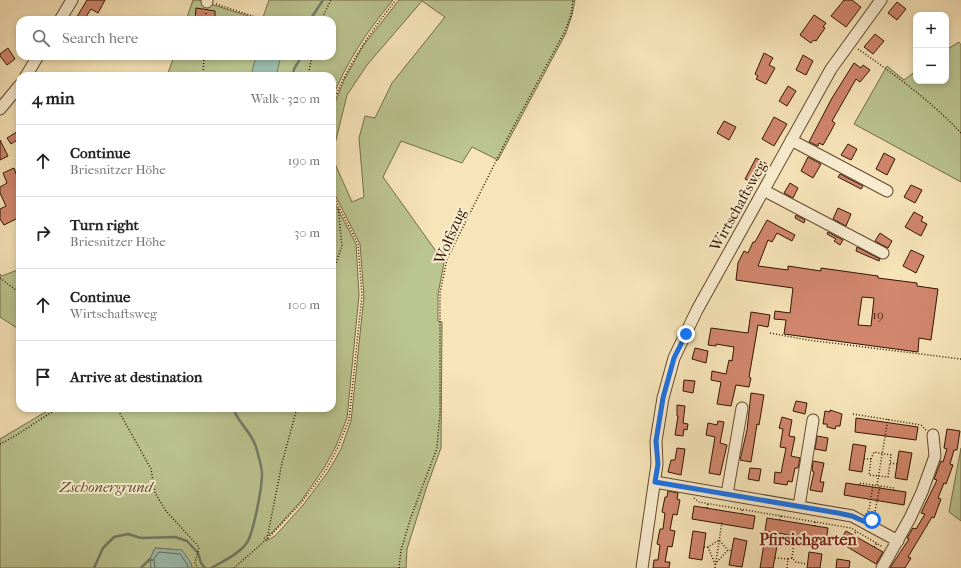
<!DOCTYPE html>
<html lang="en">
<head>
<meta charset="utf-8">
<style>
  body { margin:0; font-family:"IM FELL French Canon",serif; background:#f2f2f2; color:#222 }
  .controls { position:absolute; right:12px; top:12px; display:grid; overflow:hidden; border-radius:8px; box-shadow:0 2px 6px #0003 }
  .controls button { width:36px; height:36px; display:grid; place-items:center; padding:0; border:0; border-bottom:1px solid #e0e0e0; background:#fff; color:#222; font:20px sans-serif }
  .stop { position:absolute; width:12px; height:12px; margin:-9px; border:3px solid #1a73e8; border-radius:50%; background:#fff }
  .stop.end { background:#1a73e8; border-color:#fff; box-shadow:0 1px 4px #0008 }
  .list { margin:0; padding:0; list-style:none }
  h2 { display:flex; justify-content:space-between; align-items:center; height:52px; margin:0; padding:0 16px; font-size:17px }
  h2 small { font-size:13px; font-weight:400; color:#767676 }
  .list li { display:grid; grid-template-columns:26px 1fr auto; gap:12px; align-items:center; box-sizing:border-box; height:72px; padding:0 16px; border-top:1px solid #e0e0e0 }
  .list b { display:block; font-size:15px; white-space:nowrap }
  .list p { margin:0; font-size:13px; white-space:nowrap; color:#767676 }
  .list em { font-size:13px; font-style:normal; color:#767676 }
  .icon { flex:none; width:22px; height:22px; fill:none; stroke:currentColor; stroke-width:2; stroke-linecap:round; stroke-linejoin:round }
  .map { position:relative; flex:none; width:961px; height:568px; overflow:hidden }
  .search { position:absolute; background:#fff; box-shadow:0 2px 6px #0003; left:16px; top:16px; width:320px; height:44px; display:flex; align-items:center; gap:10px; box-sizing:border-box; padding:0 14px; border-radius:12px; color:#767676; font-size:15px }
  .panel { position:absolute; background:#fff; box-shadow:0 2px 6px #0003; left:16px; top:72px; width:320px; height:340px; border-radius:12px }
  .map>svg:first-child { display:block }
  .green { fill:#bbc590; stroke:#766c48 }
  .water { fill:#9dbfb1; stroke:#727b6a }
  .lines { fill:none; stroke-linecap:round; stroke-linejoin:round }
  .shore { stroke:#676a58; stroke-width:1 }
  .stream { stroke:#727b6a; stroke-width:2.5 }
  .building { fill:#d2876e; stroke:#311400; fill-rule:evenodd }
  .minor-casing { stroke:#62482e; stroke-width:13 }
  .path { stroke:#311400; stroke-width:1.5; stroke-dasharray:1 2; stroke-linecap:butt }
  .minor { stroke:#faeed2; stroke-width:11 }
  .route { stroke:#1a73e8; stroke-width:5 }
  .labels { text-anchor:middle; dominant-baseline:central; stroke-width:4; stroke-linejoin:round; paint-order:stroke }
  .number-label { font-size:13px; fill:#59311c }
  .street-label { font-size:15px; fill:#311400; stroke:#faeed2 }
  .park-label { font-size:15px; font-style:italic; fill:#615232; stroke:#faeed2 }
  .neighbourhood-label { font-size:16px; font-weight:bold; fill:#7a1f14; stroke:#faeed2 }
</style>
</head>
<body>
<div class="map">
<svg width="961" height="568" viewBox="0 0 961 568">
  <rect width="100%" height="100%" fill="#f7e5b9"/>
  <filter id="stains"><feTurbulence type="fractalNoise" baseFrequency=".005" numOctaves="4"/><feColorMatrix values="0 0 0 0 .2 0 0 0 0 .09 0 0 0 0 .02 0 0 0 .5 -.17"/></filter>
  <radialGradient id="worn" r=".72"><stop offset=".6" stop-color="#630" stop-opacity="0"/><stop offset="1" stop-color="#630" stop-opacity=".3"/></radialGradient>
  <path class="green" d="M193,0H198L261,20H186Z
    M269,0H393C368,30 346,62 332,99V76H167L174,56H332V20H262Z
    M399,0H575L572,15L566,33L498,160L472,147L462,163L401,141L383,177L438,254L445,258L438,294V321L442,322L441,448L427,486L407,549L406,568H192L191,563L171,549L155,548L150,559L151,568H0V439L52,408H332V198L356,244L359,295L347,418L336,446L324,468L301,501L273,532L264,538L266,541L275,536L303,505L328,472L341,449L351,421L364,296L360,244L332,189V157L352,202L364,197L359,138L365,116L375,118L392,83L445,17L422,1L367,65L347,95L332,156V110L344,80L363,46Z
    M959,42L961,45V182L854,124L887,66L904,80L916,71V81H946V50Z
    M20,269V330L0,317V274L2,276Z
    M961,448V521L949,512Z"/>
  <path class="water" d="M256,56H281L276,76H251Z
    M155,548L182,550L191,563L192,568H151L150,559Z"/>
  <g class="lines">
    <path class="shore" d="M155,568L154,559L159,552L180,554L187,564L188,568"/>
    <path class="stream" d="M310,20L323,0
      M293,76L294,69L302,56
      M94,568L103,548L114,537L128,534L141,538L175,537L187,541L198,553L201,563L205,568
      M141,568L150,559L152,560
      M211,568C222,562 241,553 248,541C254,529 262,488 262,474C262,466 258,455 256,447C251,431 238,423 233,408"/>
  </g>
  <path class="building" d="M87,0H105L98,13L91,9L84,20H75Z
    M844,0H852L861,7L846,27L831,16Z
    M897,2L906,9L897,20L888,13Z
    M196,8L215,11V20H195Z
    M814,15L826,23L823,27L825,28L816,41L814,40L811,43L800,35Z
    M875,34L884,41L873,54L864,47Z
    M8,48L15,59L7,65L0,56V54Z
    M764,53L773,58L769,65L775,68L766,84L756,79L758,76L755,74Z
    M803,55L813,61L806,75L796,70Z
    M854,63L861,68L863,65L870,70L860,82L856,79L832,121L835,123L831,131L823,145L819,143L818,146L809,142L832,98Z
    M788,86L796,91L787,106L779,101Z
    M774,117L787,124L774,146L762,139Z
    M724,121L736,127L729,140L717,133Z
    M20,130V138L11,144L7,138Z
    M0,140L8,156L0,160Z
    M848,144L857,149L851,160L841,155Z
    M884,153L895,159L887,175L876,169Z
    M808,157L821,164L813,178L801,171Z
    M756,158L767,164L756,184L745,179Z
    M14,168L20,184V217L4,225L0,219V209L6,206L0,193V187L7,183L3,173Z
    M840,174L863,186L861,189L838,177Z
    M790,183L798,188L793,198L784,193Z
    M911,185L922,190L915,203L904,197Z
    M838,208L851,214L846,226L833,219Z
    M914,212L923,217L921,221L927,224L921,236L905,227Z
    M796,215L805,220L804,223L795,218Z
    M767,220L795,235L792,241L777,233L772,242L768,240L758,266L788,270V266L821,271V268L878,276V278L917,283V286L938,289L931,340L919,338L918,352L784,334L786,320L774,319L775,311L790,313L793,288L736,280L738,263L744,251L748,253L753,242H755ZM862,297L874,298L871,326L858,325Z
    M828,232L843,240L840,245L834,241L836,239L827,234Z
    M880,233L892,241L888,248L875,241Z
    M857,247L880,259L879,261L856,251Z
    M911,250L924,256L916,273L903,266Z
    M751,312L770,315L768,327L758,325L749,377L751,378L749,387L736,385L731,406L717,404L721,382L711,380L712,371L726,374L729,360L732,361L734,347L716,344V346L708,345L711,328L748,333Z
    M695,348L708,351L706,363L692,359Z
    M684,380L695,381L693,393L683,391Z
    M751,393L764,395L759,425L757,424L751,462L740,460L747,430Z
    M796,401L807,403L805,414L793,411Z
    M677,405L685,406L683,423L688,424L687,430L684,429L683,436L675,435L678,416H677Z
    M830,410L842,414L840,426H836L835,429L827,427V424H823L825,411L830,412Z
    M782,417L792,420L789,436L795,437L791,456L800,458L798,468H795L792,482L788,481L787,485L774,483L775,472L781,473L786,448L780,447L783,429L779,428Z
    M856,418L918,427L916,440L855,432Z
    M718,421L724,422L720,443L727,445L720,475L709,473L715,437L706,435L708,423L717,425Z
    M947,429L960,431L957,450H954L950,464L953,465L946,484L944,483L938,498L941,499L934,518L932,517L908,557L911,558L905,568H890L909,539L907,538L913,528L916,529L925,514L921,513L937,480L934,479L941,461L943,462L947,449L944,448Z
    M817,436L828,438L826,451L815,449Z
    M853,444L866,446L862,472L849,470Z
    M677,448L685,449L681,475L668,472L671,460H675Z
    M899,451L912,453L907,480L895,478Z
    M813,461L824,463L820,482H824L822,492L810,490L814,472L812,471Z
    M750,468L761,469L759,481L748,479Z
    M846,483L906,492L904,505L844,495Z
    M668,491L678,493L677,499L680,500L677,515L673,514L670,530L675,531L672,547L668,546L665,562H670L669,568H653L654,560H658L660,545L657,544L660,529H663L665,513L662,512L665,497H667Z
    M694,506L755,516L753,529L692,519Z
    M767,518L828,528L826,541L765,531Z
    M693,531L706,533L702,560L689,558Z
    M846,531L883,552L876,564L839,542Z
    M734,538L747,541L742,567L729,565Z
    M764,544L777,546L773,568H760Z
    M809,552L822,554L820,568H807Z
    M837,559L850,561L849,568H836Z"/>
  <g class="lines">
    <defs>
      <path id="minor" d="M207,2V0
        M60,20L72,0
        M26,76L38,56
        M0,109L20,85
        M791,140L887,191
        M765,191L883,253
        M655,482L852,516L898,541
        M727,494L742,408
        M799,506L813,420
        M642,568L657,464L656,441L663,398L674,358L697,310L831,69L881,0
        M882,568L910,518L922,492L935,456L933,435"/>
    </defs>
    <use href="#minor" class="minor-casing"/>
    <path class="path" d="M216,4L265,20
      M206,20V12
      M321,20L331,0
      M858,49C894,74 931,101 961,133
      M203,73L242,76
      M203,76L204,56
      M308,76L312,56
      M332,105C347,66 370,32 396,0
      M332,274L342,246L338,207
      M0,278L20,293
      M770,333L808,340L961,359
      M117,408L151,469L155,493L166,511L199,547L195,563L198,568
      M853,414L921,425L926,430
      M0,444C21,434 39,419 59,408
      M864,459H871L869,475L888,477L890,463
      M871,459L874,452L891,455L890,463L897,464
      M859,485V483L894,488V491
      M877,485L888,419
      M694,498L699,502L851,528L883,547
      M707,508L708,504
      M742,514V509
      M866,514L869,510L873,485
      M874,517L880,486
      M780,520L781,516
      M815,526V522
      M854,536L856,531
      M267,539L282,463L297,408
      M704,547H708L719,540L728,550
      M708,547L715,564L728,550L732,551
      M874,547L877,543
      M775,558L788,559
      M792,558L795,534
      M234,568L267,539L301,503L326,470L338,447L349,420L362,295L358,244L332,194
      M399,568L401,550L411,517L437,448L440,413V293L447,259L508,137L564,33L571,15L573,0
      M715,568L722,522
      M787,568L788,559L792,558L796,562L807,564"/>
    <use href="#minor" class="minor"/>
  </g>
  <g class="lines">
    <path class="route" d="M686,334L674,358L663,398L656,441L658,464L655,482L838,513L852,516L870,524L872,520"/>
  </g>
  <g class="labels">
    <g class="number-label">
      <text x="878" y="314">19</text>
    </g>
    <g class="street-label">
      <text transform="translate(738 206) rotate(-61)">Wirtschaftsweg</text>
      <text transform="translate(450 236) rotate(-67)">Wolfszug</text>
    </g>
    <g class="park-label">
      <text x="106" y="487">Zschonergrund</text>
    </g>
    <g class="neighbourhood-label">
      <text x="808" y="539">Pfirsichgarten</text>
    </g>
  </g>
  <rect width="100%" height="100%" filter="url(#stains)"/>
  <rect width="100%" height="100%" fill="url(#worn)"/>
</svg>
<div class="controls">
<button>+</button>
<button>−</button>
</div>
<div class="stop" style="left:872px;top:520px"></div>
<div class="stop end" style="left:686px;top:334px"></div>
<div class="search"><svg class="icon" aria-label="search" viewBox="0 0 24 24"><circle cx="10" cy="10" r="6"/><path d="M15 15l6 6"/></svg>Search here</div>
<section class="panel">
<h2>4 min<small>Walk · 320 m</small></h2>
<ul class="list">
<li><svg class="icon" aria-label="ahead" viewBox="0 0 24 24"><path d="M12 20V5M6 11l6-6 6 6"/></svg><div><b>Continue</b><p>Briesnitzer Höhe</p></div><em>190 m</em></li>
<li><svg class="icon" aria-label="right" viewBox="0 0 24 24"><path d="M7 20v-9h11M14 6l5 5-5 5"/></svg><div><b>Turn right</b><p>Briesnitzer Höhe</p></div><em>30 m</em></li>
<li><svg class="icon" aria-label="ahead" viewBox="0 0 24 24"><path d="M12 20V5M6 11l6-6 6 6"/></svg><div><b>Continue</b><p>Wirtschaftsweg</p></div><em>100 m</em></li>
<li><svg class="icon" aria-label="arrive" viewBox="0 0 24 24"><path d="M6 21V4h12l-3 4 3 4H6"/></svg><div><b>Arrive at destination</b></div></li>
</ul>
</section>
</div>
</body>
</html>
